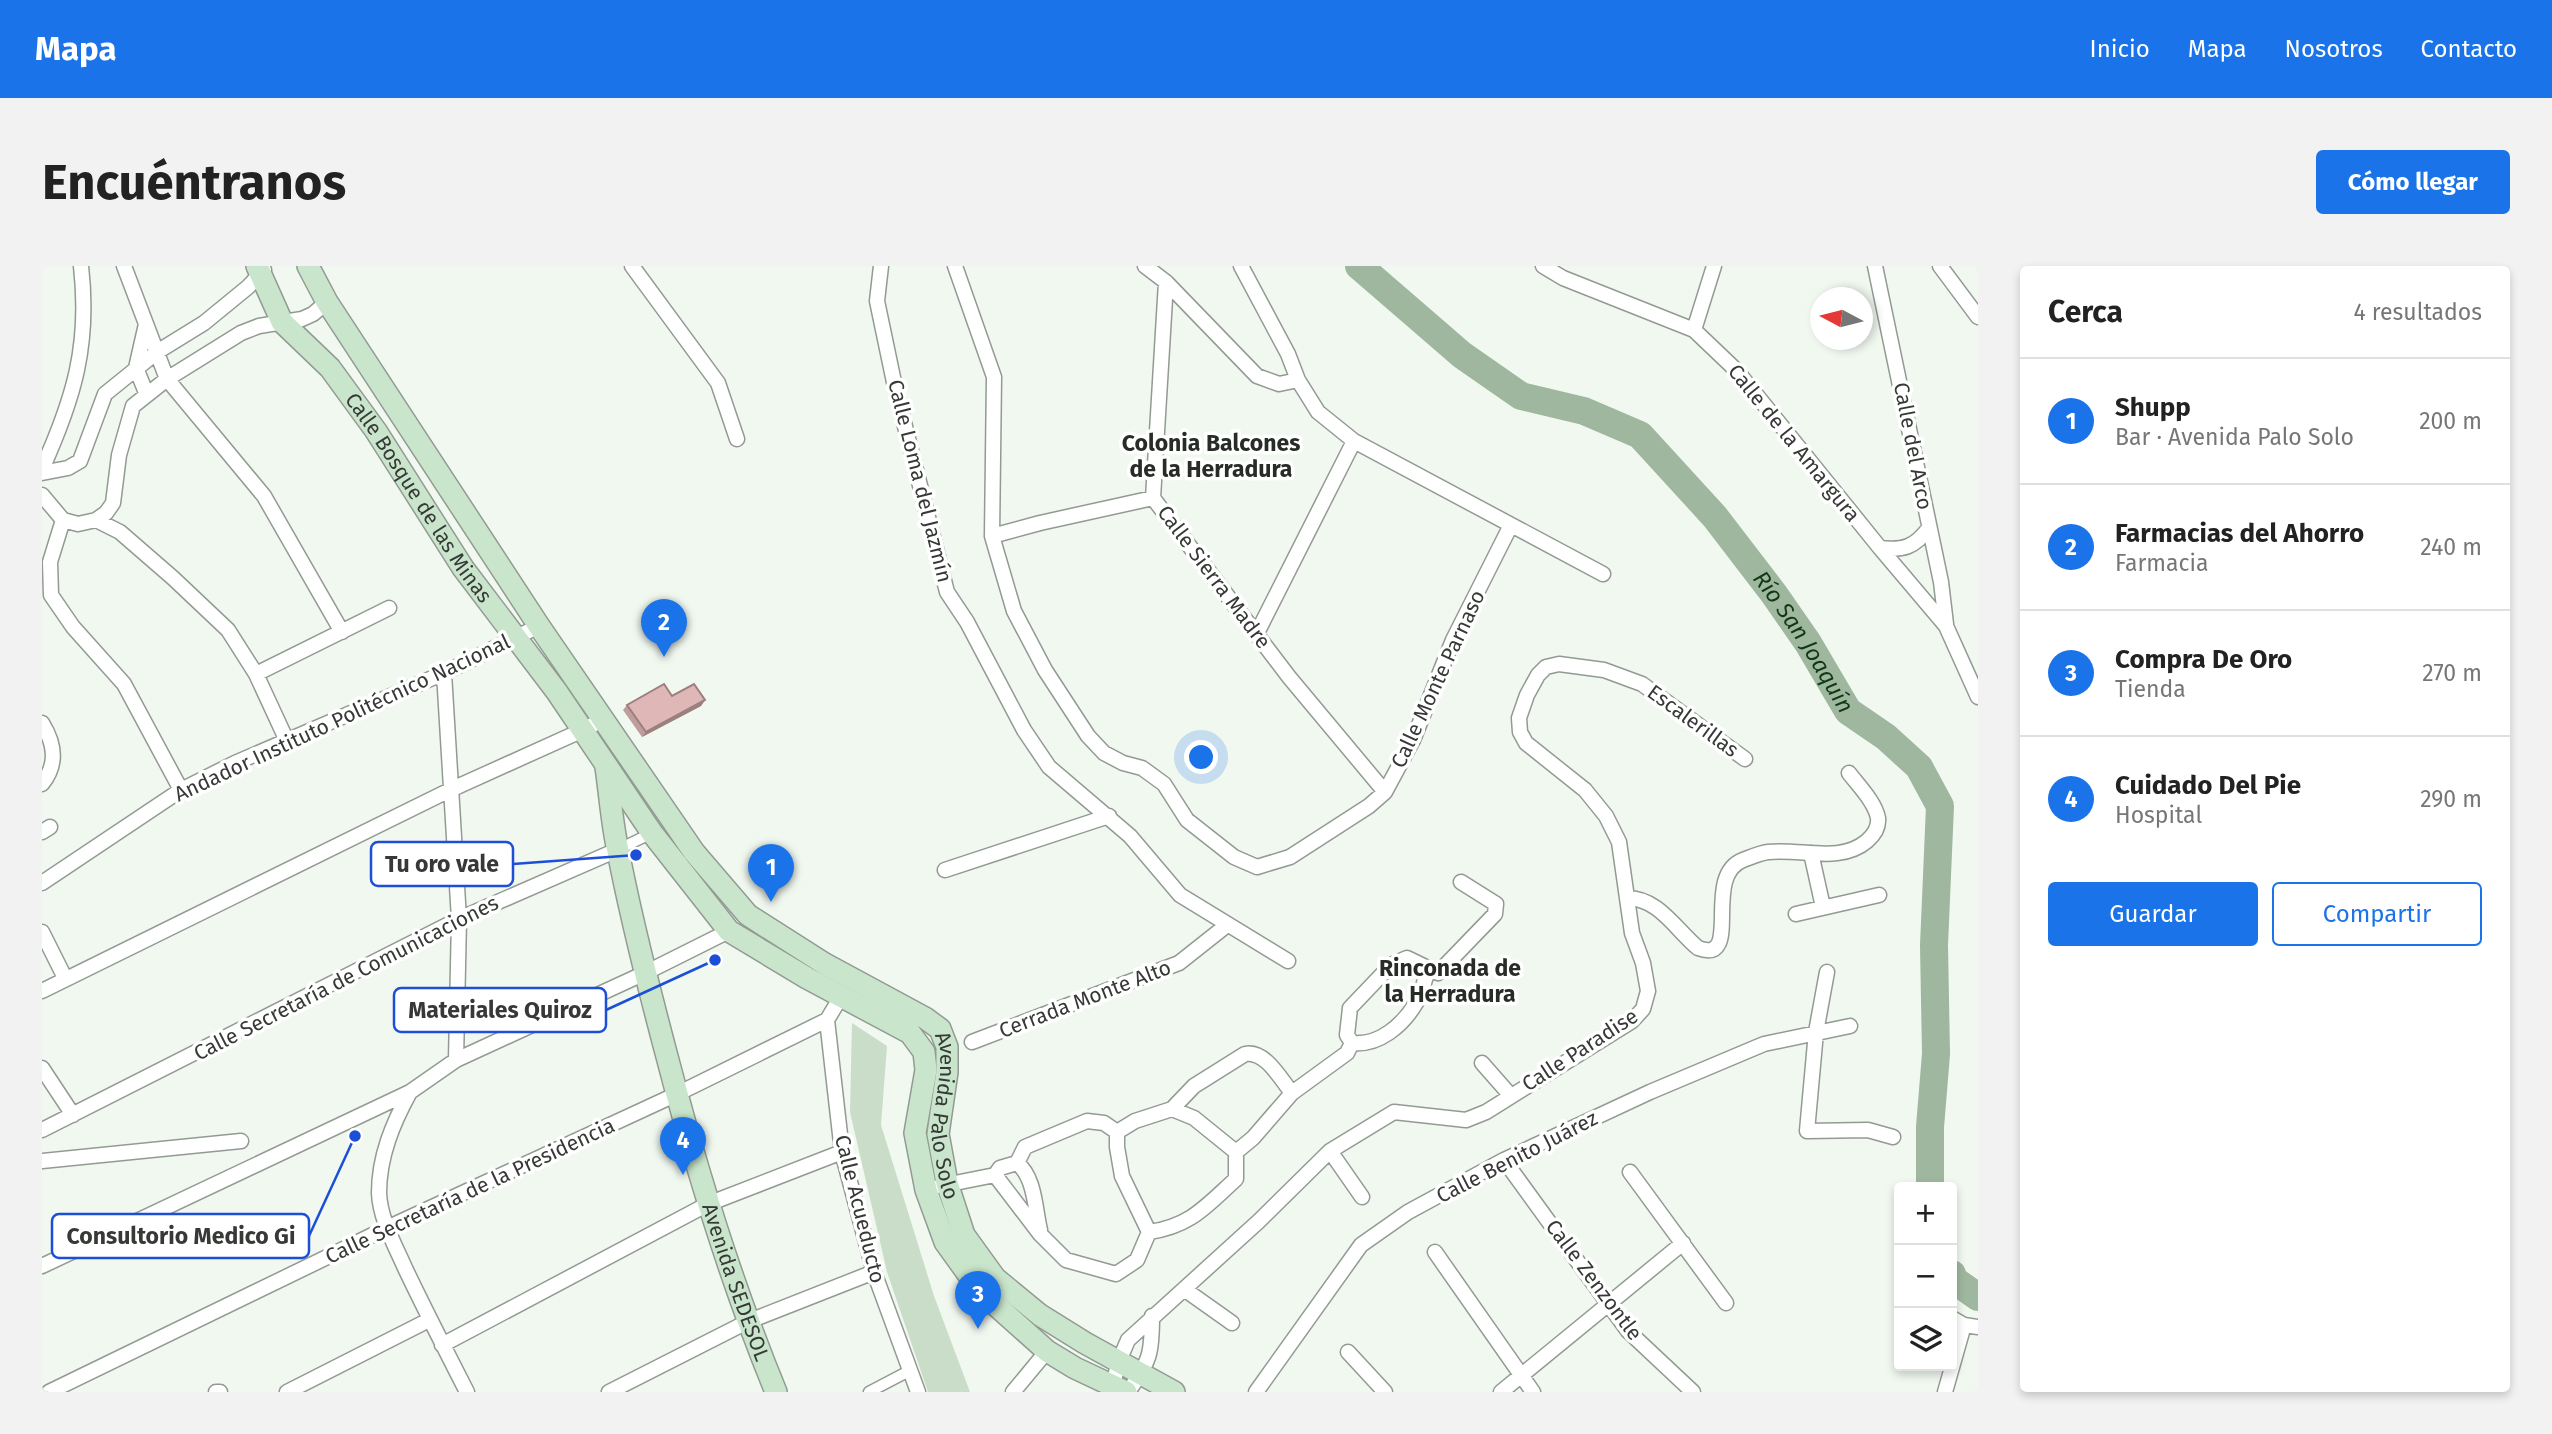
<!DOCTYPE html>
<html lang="es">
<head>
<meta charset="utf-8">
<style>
  body { margin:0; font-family:"Fira Sans",sans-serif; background:#f2f2f2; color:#222 }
  .controls { position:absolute; right:21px; bottom:21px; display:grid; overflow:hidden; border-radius:7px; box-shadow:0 4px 10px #0003 }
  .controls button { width:63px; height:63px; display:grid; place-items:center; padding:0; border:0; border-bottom:2px solid #e0e0e0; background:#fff; color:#222; font:35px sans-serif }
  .compass { position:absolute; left:1768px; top:21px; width:63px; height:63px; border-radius:50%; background:#fff; box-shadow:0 4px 10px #0003; rotate:277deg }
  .you { position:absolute; left:1160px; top:492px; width:24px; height:24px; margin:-18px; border:5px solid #fff; border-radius:50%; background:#1a73e8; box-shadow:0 0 0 10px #1a73e833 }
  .badge { display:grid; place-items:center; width:46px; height:46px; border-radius:50%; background:#1a73e8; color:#fff; font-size:23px; font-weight:700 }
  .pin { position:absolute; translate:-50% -58px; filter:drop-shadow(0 2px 4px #0008) }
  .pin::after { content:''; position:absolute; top:37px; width:24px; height:21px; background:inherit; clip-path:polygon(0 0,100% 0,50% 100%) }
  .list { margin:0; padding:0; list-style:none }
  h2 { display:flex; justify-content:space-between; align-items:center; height:91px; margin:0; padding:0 28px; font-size:30px }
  h2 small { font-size:23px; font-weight:400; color:#767676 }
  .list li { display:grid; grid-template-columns:46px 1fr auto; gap:21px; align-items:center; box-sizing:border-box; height:126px; padding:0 28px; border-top:2px solid #e0e0e0 }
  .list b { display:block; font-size:26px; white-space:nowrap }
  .list p { margin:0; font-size:23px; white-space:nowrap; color:#767676 }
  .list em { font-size:23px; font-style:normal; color:#767676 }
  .actions { display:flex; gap:14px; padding:21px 28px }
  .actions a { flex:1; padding:16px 0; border:2px solid #1a73e8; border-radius:7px; text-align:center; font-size:24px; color:#1a73e8 }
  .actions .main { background:#1a73e8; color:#fff }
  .icon { flex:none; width:38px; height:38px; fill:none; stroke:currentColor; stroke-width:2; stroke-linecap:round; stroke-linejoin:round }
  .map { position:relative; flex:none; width:1936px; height:1126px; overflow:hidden; border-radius:7px }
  header { display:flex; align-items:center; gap:42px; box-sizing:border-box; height:98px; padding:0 35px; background:#1a73e8; color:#fff }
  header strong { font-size:33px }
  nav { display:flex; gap:38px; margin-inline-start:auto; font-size:24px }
  .intro { display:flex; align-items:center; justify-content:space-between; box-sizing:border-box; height:168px; padding:0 42px }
  h1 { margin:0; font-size:49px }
  .button { padding:18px 32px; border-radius:7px; background:#1a73e8; color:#fff; font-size:24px; font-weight:700 }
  main { display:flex; gap:42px; padding:0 42px }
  aside { flex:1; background:#fff; border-radius:7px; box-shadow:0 4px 10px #0003 }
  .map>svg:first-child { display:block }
  .green { fill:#caddc9 }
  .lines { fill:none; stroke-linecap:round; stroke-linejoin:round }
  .river { stroke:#9eb79e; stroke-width:28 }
  .pedestrian-casing { stroke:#939a93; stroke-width:13 }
  .minor-casing { stroke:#939a93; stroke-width:17 }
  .secondary-casing { stroke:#939a93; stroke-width:24 }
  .pedestrian { stroke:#fff; stroke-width:10 }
  .minor { stroke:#fff; stroke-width:14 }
  .secondary { stroke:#c9e6cc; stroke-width:21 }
  .wall { fill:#bf9d9d }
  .shaded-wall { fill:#9b807f }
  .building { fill:#deb7b6; stroke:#9b807f; stroke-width:2 }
  .labels { text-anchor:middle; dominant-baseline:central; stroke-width:7; stroke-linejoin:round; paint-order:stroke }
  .street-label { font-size:21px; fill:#363936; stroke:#fff }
  .neighbourhood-label { font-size:23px; font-weight:bold; fill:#272c27; stroke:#fff }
  .water-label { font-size:23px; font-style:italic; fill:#103814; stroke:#fff }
  .leader { fill:none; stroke:#1d4ed8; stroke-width:2.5 }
  .callout-dot { fill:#1d4ed8; stroke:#fff; stroke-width:2.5 }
  .callout { fill:#fff; stroke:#1d4ed8; stroke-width:2.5 }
  .callout-label { font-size:23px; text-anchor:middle; font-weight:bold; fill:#363936 }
</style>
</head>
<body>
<header>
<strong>Mapa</strong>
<nav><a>Inicio</a><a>Mapa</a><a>Nosotros</a><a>Contacto</a></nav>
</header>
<div class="intro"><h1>Encuéntranos</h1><a class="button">Cómo llegar</a></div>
<main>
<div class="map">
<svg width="1936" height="1126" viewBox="0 0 1936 1126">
  <rect width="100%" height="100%" fill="#f0f8f0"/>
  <path class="green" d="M810,757L845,780L839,859L892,1030L928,1126H886L845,1006L808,846Z"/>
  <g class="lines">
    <g class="river">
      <path id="s1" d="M1317,0L1420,89L1479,130L1542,145L1598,169L1673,251L1732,328L1766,377L1806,445L1844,471L1877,501L1898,540L1892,679L1894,788L1888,861V921"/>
      <path d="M1910,1008L1912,1014L1936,1031"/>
    </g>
    <defs>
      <path id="pedestrian" d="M575,584L610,567
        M827,1126L867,1105"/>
      <path id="minor" d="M82,0L125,113L222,230L300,366
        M590,0L676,117L695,173
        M839,0L835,35L853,121L905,326L925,356L982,464L1007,501L1088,570L1138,629L1246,695
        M913,0L952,111L950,270L972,345L1003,404L1046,470L1062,487L1081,497L1100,502L1122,518L1145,554L1192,591L1215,601L1248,591L1327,540L1343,526L1371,474L1411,374L1469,259
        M1103,0L1124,16L1215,110L1237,118L1256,114
        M1199,0L1246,88L1256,114L1276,146L1312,175L1561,308
        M1501,0L1521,12L1652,64L1695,105L1838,282L1904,360L1936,431
        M1833,0L1899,316L1904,358
        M1898,0L1936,51
        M1124,16L1111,232L1247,411L1343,526
        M104,58L94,102L105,129
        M1652,64L1672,0
        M0,203C32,132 48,79 39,0
        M0,207L26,202L38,195L63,128L115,86L162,57L206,21L222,4
        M0,229L21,254L36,258L54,254L64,247L71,237L77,189L91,140L125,113L199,67L217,60L260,53L271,48L285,36
        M21,254L8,296L9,329L31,361L82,418L139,524
        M54,254L78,266L131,312L186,364L214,408L245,475
        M950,270L998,257L1111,232
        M1838,282C1861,285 1873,281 1887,262
        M1215,367L1312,175
        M402,407L417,653L414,794
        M214,408L347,342
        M0,457C13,478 16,498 0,518
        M0,566L8,561
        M1769,587L1781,641
        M903,604L1067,550
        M0,617L139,524L193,497L402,407L497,360
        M1585,632C1617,632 1634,664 1656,682C1702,699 1659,610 1701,594C1709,591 1718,587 1726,586C1759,582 1798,598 1825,575C1832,569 1837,561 1836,552C1833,536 1816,519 1807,507
        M1754,648L1837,629
        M0,666L23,712
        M1785,706L1774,766L1765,865L1826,864L1851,871
        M0,725L408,524L541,464L560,454
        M785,754L800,886L832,1006L876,1126
        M930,776L1137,697L1185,659
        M1310,777C1337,780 1361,759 1374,737C1380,727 1382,715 1386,705
        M1440,797L1469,830
        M0,802L31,849
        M368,826C351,857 337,890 337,927C338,953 353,979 363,1002C383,1044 404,1085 425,1126
        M1130,843L1152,820L1203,788C1223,784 1238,812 1250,827
        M0,864L417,653L575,584
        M1288,885L1320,931
        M1194,886L1211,872L1250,827L1305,787L1310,777L1305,769L1308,742L1349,699L1365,692L1396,707L1453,648L1454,638L1419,616
        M1462,894L1586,1065L1651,1126
        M0,895L199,875
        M975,897L983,881L1045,855L1062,857L1075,866
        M1588,906L1684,1037
        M953,909L998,968L1024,994L1074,1008L1095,994L1107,966L1080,910L1075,881V866L1093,855L1130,843L1152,852L1194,886
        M898,920L953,909L958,902L975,897C993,911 993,943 998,964
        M1107,966C1149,960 1164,940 1194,913V886
        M1393,986L1491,1126
        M0,1000L368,826L414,794L603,707L687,665
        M1142,1023L1190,1057
        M1910,1052L1922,1059L1936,1061
        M400,1079L666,938L800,886
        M1306,1086L1343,1126
        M7,1126L345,962L635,828L785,754L800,729
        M174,1126H178
        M245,1126L387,1054
        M567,1126L705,1056L832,1006
        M971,1126L1005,1085
        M1069,1126L1077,1095L1086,1074L1217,955L1288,885L1352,846L1424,854L1444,846L1590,755L1601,743L1606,725L1601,697L1590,667L1577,576L1564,550L1543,524L1484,477L1478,466L1477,452L1485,429L1496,409L1504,401L1517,398L1562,404L1600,418L1703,493
        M1086,1126C1108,1095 1110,1088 1110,1050
        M1214,1126L1319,979L1366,946L1462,894L1608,826L1722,778L1808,760
        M1459,1126L1641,977
        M1903,1126L1922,1059"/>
      <g id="secondary">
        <path id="s2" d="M215,0L240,56L288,102L334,165L421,302L515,426L610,567L687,665L765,712L868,767L882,786L884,804L873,867L884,924L903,976L939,1026L1005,1085L1033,1102L1084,1126"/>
        <path id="s3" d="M266,0L285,36L497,360L652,586L706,649L783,698L883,752L898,763L905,781V806L896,868L905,917L922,969L953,1012L998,1049L1043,1077L1132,1126"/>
        <path id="s4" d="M564,501C568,529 570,558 576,585C590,657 608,727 627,798C656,909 690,1019 734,1126"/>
      </g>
    </defs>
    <use href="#pedestrian" class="pedestrian-casing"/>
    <use href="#minor" class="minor-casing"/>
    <use href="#secondary" class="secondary-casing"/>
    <use href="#pedestrian" class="pedestrian"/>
    <use href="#minor" class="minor"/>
    <use href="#secondary" class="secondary"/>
  </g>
  <path class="wall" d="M630,430L663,434L659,440L600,471L581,444L585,439Z"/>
  <path class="shaded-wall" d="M663,434L659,440L600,471L604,466Z"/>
  <path class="building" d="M622,418L630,430L652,418L663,434L604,466L585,439Z"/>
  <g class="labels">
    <g class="street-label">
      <text transform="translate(1752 177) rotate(51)">Calle de la Amargura</text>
      <text transform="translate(1871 180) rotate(79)">Calle del Arco</text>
      <text transform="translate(878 215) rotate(76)">Calle Loma del Jazmín</text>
      <text stroke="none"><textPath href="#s2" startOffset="285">Calle Bosque de las Minas</textPath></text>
      <text transform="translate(1172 311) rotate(53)">Calle Sierra Madre</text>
      <text transform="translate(1396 413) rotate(-65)">Calle Monte Parnaso</text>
      <text transform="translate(300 452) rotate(-25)">Andador Instituto Politécnico Nacional</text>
      <text transform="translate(1651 455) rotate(36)">Escalerillas</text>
      <text transform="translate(304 712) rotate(-27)">Calle Secretaría de Comunicaciones</text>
      <text transform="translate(1043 733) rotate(-21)">Cerrada Monte Alto</text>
      <text transform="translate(1538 784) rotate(-33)">Calle Paradise</text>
      <text stroke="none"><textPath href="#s3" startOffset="1097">Avenida Palo Solo</textPath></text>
      <text transform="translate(1475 891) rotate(-27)">Calle Benito Juárez</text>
      <text transform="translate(428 925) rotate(-25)">Calle Secretaría de la Presidencia</text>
      <text transform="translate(818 943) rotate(76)">Calle Acueducto</text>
      <text transform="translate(1552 1014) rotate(53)">Calle Zenzontle</text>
      <text stroke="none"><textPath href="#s4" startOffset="532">Avenida SEDESOL</textPath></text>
    </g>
    <g class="neighbourhood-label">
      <text x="1169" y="177">Colonia Balcones<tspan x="1169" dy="26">de la Herradura</tspan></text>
      <text x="1408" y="702">Rinconada de<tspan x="1408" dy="26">la Herradura</tspan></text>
    </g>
    <g class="water-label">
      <text stroke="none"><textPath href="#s1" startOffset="598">Río San Joaquín</textPath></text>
    </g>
  </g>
  <path class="leader" d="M594 589L471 598M673 694L564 744M313 870L267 970"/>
  <g class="callout-dot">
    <circle cx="594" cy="589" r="7"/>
    <circle cx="673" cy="694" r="7"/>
    <circle cx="313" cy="870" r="7"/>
  </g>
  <g class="callout">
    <rect x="329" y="576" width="142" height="44" rx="7"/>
    <rect x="352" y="722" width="212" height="44" rx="7"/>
    <rect x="10" y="948" width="257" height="44" rx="7"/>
  </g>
  <g class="callout-label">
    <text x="400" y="606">Tu oro vale</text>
    <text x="458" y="752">Materiales Quiroz</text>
    <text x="139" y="978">Consultorio Medico Gi</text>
  </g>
</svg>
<div class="controls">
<button>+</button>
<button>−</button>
<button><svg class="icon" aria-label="layers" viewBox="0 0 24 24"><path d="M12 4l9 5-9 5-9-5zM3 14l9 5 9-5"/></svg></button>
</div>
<svg class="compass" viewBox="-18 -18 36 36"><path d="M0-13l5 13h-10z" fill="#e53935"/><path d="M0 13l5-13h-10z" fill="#767676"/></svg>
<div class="you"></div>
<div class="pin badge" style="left:729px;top:636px">1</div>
<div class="pin badge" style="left:622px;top:391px">2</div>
<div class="pin badge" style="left:936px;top:1063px">3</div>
<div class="pin badge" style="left:641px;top:909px">4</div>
</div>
<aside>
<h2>Cerca<small>4 resultados</small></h2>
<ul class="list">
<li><span class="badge">1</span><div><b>Shupp</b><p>Bar · Avenida Palo Solo</p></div><em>200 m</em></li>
<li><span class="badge">2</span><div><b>Farmacias del Ahorro</b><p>Farmacia</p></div><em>240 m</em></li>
<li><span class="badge">3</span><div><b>Compra De Oro</b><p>Tienda</p></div><em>270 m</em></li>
<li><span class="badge">4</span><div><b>Cuidado Del Pie</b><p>Hospital</p></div><em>290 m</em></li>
</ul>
<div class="actions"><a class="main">Guardar</a><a>Compartir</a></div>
</aside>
</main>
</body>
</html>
